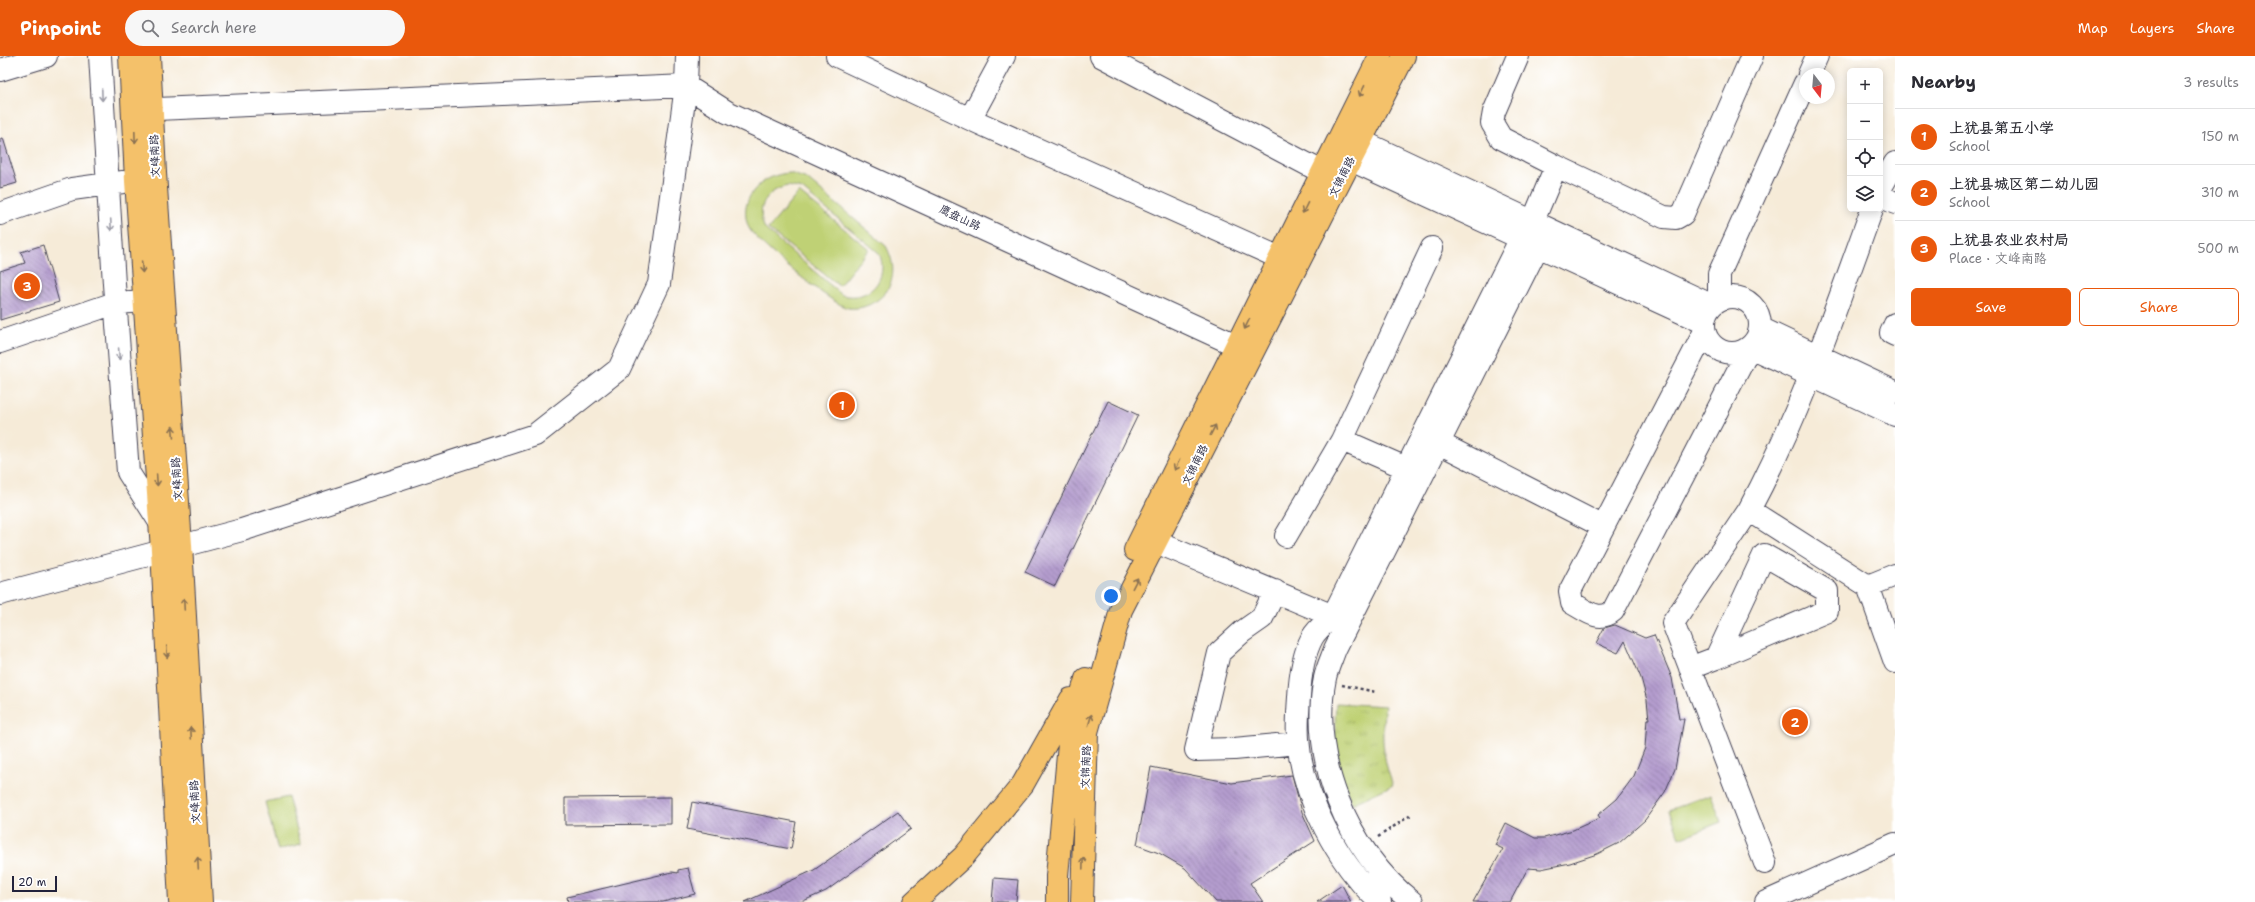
<!DOCTYPE html>
<html lang="en">
<head>
<meta charset="utf-8">
<style>
  body { margin:0; font-family:"Shantell Sans","LXGW WenKai TC",sans-serif; background:#f7f7f7; color:#2b2b33 }
  .controls { position:absolute; right:12px; top:12px; display:grid; overflow:hidden; border-radius:6px; box-shadow:0 2px 10px #0003 }
  .controls button { width:36px; height:36px; display:grid; place-items:center; padding:0; border:0; border-bottom:1px solid #e1e1e2; background:#fff; color:#2b2b33; font:20px sans-serif }
  .compass { position:absolute; left:1799px; top:12px; width:36px; height:36px; border-radius:50%; background:#fff; box-shadow:0 2px 10px #0003; rotate:164deg }
  .scale { position:absolute; left:12px; bottom:10px; width:45px; box-sizing:border-box; padding-left:4px; border:2px solid #22223b; border-top:0; font-size:11px; line-height:14px; white-space:nowrap; color:#22223b; -webkit-text-stroke:3px #fff; paint-order:stroke }
  .you { position:absolute; left:1111px; top:540px; width:14px; height:14px; margin:-10px; border:3px solid #fff; border-radius:50%; background:#1a73e8; box-shadow:0 0 0 6px #1a73e833 }
  .badge { display:grid; place-items:center; width:26px; height:26px; border-radius:50%; background:#ea580c; color:#fff; font-size:13px; font-weight:700 }
  .pin { position:absolute; translate:-50% -50%; border:2px solid #fff; box-shadow:0 1px 4px #0006 }
  .list { margin:0; padding:0; list-style:none }
  h2 { display:flex; justify-content:space-between; align-items:center; height:52px; margin:0; padding:0 16px; font-size:17px }
  h2 small { font-size:13px; font-weight:400; color:#7c7c81 }
  .list li { display:grid; grid-template-columns:26px 1fr auto; gap:12px; align-items:center; box-sizing:border-box; height:56px; padding:0 16px; border-top:1px solid #e1e1e2 }
  .list b { display:block; font-size:15px; white-space:nowrap }
  .list p { margin:0; font-size:13px; white-space:nowrap; color:#7c7c81 }
  .list em { font-size:13px; font-style:normal; color:#7c7c81 }
  .actions { display:flex; gap:8px; padding:12px 16px }
  .actions a { flex:1; padding:9px 0; border:1px solid #ea580c; border-radius:6px; text-align:center; font-size:14px; color:#ea580c }
  .actions .main { background:#ea580c; color:#fff }
  .icon { flex:none; width:22px; height:22px; fill:none; stroke:currentColor; stroke-width:2; stroke-linecap:round; stroke-linejoin:round }
  .map { position:relative; flex:none; width:1895px; height:846px; overflow:hidden }
  header { display:flex; align-items:center; gap:24px; box-sizing:border-box; height:56px; padding:0 20px; background:#ea580c; color:#fff }
  header strong { font-size:19px }
  nav { display:flex; gap:22px; margin-inline-start:auto; font-size:14px }
  .search { width:280px; height:36px; background:#f7f7f7; display:flex; align-items:center; gap:10px; box-sizing:border-box; padding:0 14px; border-radius:22px; color:#7c7c81; font-size:15px }
  main { display:flex }
  aside { flex:1; background:#fff }
  .map>svg:first-child { display:block }
  .grass { fill:url(#grass-tufts); stroke:#707a58 }
  .garden { fill:#bfd174; stroke:#707a58; fill-rule:evenodd }
  .building { fill:url(#building-back-hatch) }
  .lines { fill:none; stroke-linecap:round; stroke-linejoin:round }
  .minor-casing { stroke:#424053; stroke-width:24 }
  .major-casing { stroke:#424053; stroke-width:24 }
  .path { stroke:#424053; stroke-width:2.5; stroke-dasharray:3 3; stroke-linecap:butt }
  .minor { stroke:#fff; stroke-width:22 }
  .major { stroke:#f4c16a; stroke-width:22 }
  .oneway { stroke:#8b7252 }
  .oneway2 { stroke:#9c9ca7 }
  .labels { text-anchor:middle; dominant-baseline:central; stroke-width:4; stroke-linejoin:round; paint-order:stroke }
  .street-label { font-size:11px; fill:#22223b; stroke:#fff }
</style>
</head>
<body>
<header>
<strong>Pinpoint</strong>
<div class="search"><svg class="icon" aria-label="search" viewBox="0 0 24 24"><circle cx="10" cy="10" r="6"/><path d="M15 15l6 6"/></svg>Search here</div>
<nav><a>Map</a><a>Layers</a><a>Share</a></nav>
</header>
<main>
<div class="map">
<svg width="1895" height="846" viewBox="0 0 1895 846">
  <defs>
    <pattern id="grass-tufts" width="24" height="20" patternUnits="userSpaceOnUse"><rect width="24" height="20" fill="#bfd174"/><path d="M3 7l-1-3M5 7V3M7 7l1-3M15 17l-1-3M17 17v-4M19 17l1-3" fill="none" stroke="#a4b365"/></pattern>
    <pattern id="building-back-hatch" width="6" height="6" patternUnits="userSpaceOnUse"><rect width="6" height="6" fill="#b49cce"/><path d="M-1 5l2 2M0 0l6 6M5-1l2 2" fill="none" stroke="#927fa8"/></pattern>
  </defs>
  <rect width="100%" height="100%" fill="#fff"/>
  <filter id="ink" filterUnits="userSpaceOnUse"><feTurbulence type="fractalNoise" baseFrequency=".025" numOctaves="2"/><feDisplacementMap in="SourceGraphic" scale="8" xChannelSelector="R" yChannelSelector="G"/><feConvolveMatrix kernelMatrix="1 2 1 2 8 2 1 2 1" color-interpolation-filters="sRGB"/></filter>
  <filter id="wash" filterUnits="userSpaceOnUse"><feTurbulence type="fractalNoise" baseFrequency=".012" numOctaves="4" result="noise"/><feDisplacementMap in="SourceGraphic" scale="16" xChannelSelector="R" yChannelSelector="G"/><feGaussianBlur stdDeviation="0.9" result="paint"/><feColorMatrix in="noise" values="0 0 0 0 0 0 0 0 0 0 0 0 0 0 0 0 0 1.4 0 .05"/><feComposite in="paint" operator="in"/></filter>
  <g filter="url(#wash)">
    <rect width="100%" height="100%" fill="#f6ebd8"/>
    <path class="grass" d="M1336,647L1385,650C1381,678 1382,702 1393,729L1352,748C1338,715 1333,683 1336,647Z"/>
    <path class="garden" d="M790,117L807,123L886,190C894,205 896,221 886,236C877,247 862,254 848,252C833,249 756,187 749,172C736,143 762,118 790,117ZM788,130L802,133L808,138L879,197C890,223 869,246 842,239L765,173C755,152 766,134 788,130Z
      M799,136L869,193L839,230L768,173Z
      M1711,738L1721,766L1680,782L1669,754Z
      M288,741L301,788L278,794L265,746Z"/>
    <g id="blocks">
      <path class="building" d="M3,82L17,127L0,132V83Z
        M43,189L59,246L0,264V215L25,207L21,196Z
        M1108,345L1138,359L1055,530L1025,516Z
        M1615,569L1645,582L1654,579L1672,622L1679,663H1684L1675,713L1665,736L1645,764L1619,787L1597,798L1570,807L1541,813L1528,812L1510,846H1473L1503,793L1495,789L1506,767L1535,782H1544L1573,774L1600,762L1598,759L1617,743L1634,720L1645,692L1647,663H1649L1647,644L1641,622L1625,585L1618,597L1596,587L1604,572Z
        M1151,711L1232,727L1292,719L1302,756L1315,785L1250,827L1263,846H1216L1185,812L1159,797L1137,789Z
        M671,741V768L565,769V742Z
        M692,746L796,766L791,793L687,773Z
        M898,755L911,773L826,835L801,846H745L814,814Z
        M688,812L695,838L663,846H568L567,841L672,816L678,817V814Z
        M994,822L1018,824L1016,846H992Z
        M1342,829L1351,846H1317Z"/>
    </g>
  </g>
  <g filter="url(#ink)">
    <use href="#blocks" fill-opacity="0" stroke="#424053" stroke-width="1"/>
    <g class="lines">
      <defs>
        <path id="minor" d="M100,0L114,228L128,416L161,468
          M837,0L970,63L1280,202
          M1101,0L1322,116
          M1518,0L1494,56L1492,67L1501,82L1556,110
          M0,14L46,0
          M1809,18L1817,0
          M134,54L686,30L727,56L1236,289
          M970,63L1004,0
          M1361,85L1711,249
          M1351,104L1703,266
          M1880,133L1895,107
          M1880,140L1895,147
          M1872,153C1835,255 1800,359 1749,454L1868,530L1895,606
          M0,158L72,133L123,126
          M1533,165L1556,110L1664,161L1676,162L1683,158L1752,0
          M1704 269a28 28 0 1 1 56 0a28 28 0 1 1-56 0Z
          M1719,243V218L1805,27
          M1895,268L1891,277L1895,279
          M1760,272L1895,336
          M1704,277L1570,535L1572,547C1585,554 1599,567 1613,555L1744,303L1742,296
          M0,286L115,247L162,244
          M1750,291L1895,359
          M1439,387L1602,470
          M1406,412L1342,384L1432,192
          M1749,454L1673,567L1765,807
          M1286,480L1342,384
          M1156,486L1333,560L1521,182
          M1868,530L1895,519
          M1275,535L1262,562L1242,576L1219,597L1196,694L1234,693L1298,687
          M0,538L242,474L535,379L619,313L659,228L686,30L687,0
          M1345,566L1333,560C1326,566 1316,574 1312,582C1303,599 1300,622 1299,641C1298,655 1297,670 1298,683C1302,740 1338,808 1380,846
          M1690,612L1716,602L1764,499L1827,535V555L1716,602
          M1412,846C1348,796 1309,702 1325,622C1327,612 1332,602 1335,593L1538,190
          M1766,846L1895,788"/>
        <path id="major" d="M130,0L136,125L162,494L180,846
          M149,0L155,117L181,489L201,846
          M1135,494L1380,0
          M914,846L964,800L1023,728L1071,643
          M1057,846V820L1070,677L1086,623
          M1082,846L1087,676L1121,554L1404,0"/>
      </defs>
      <use href="#minor" class="minor-casing"/>
      <use href="#major" class="major-casing"/>
      <path class="path" d="M1342,629L1376,636
        M1378,781L1411,759"/>
      <use href="#minor" class="minor"/>
      <use href="#major" class="major"/>
    </g>
    <defs><path id="oneway-shaft" d="M-6 0H5M1.5-3L5.5 0L1.5 3" fill="none" stroke-width="1.6" stroke-linecap="round" stroke-linejoin="round"/></defs>
    <g class="oneway">
      <use href="#oneway-shaft" transform="translate(1362 35) rotate(116)"/>
      <use href="#oneway-shaft" transform="translate(135 81) rotate(88)"/>
      <use href="#oneway-shaft" transform="translate(1305 152) rotate(116)"/>
      <use href="#oneway-shaft" transform="translate(142 211) rotate(86)"/>
      <use href="#oneway-shaft" transform="translate(1247 268) rotate(116)"/>
      <use href="#oneway-shaft" transform="translate(1213 374) rotate(-63)"/>
      <use href="#oneway-shaft" transform="translate(173 376) rotate(-94)"/>
      <use href="#oneway-shaft" transform="translate(1177 409) rotate(116)"/>
      <use href="#oneway-shaft" transform="translate(157 424) rotate(86)"/>
      <use href="#oneway-shaft" transform="translate(1135 527) rotate(-63)"/>
      <use href="#oneway-shaft" transform="translate(184 548) rotate(-93)"/>
      <use href="#oneway-shaft" transform="translate(167 596) rotate(87)"/>
      <use href="#oneway-shaft" transform="translate(1090 664) rotate(-74)"/>
      <use href="#oneway-shaft" transform="translate(191 677) rotate(-93)"/>
      <use href="#oneway-shaft" transform="translate(198 807) rotate(-93)"/>
      <use href="#oneway-shaft" transform="translate(1083 807) rotate(-88)"/>
    </g>
    <g class="oneway2">
      <use href="#oneway-shaft" transform="translate(102 39) rotate(88)"/>
      <use href="#oneway-shaft" transform="translate(111 169) rotate(87)"/>
      <use href="#oneway-shaft" transform="translate(119 298) rotate(86)"/>
    </g>
  </g>
  <g class="labels">
    <g class="street-label">
      <text transform="translate(155 100) rotate(-92)">文峰南路</text>
      <text transform="translate(1342 121) rotate(-63)">文锦南路</text>
      <text transform="translate(960 162) rotate(25)">鹰盘山路</text>
      <text transform="translate(1195 409) rotate(-63)">文锦南路</text>
      <text transform="translate(177 423) rotate(-94)">文峰南路</text>
      <text transform="translate(1086 711) rotate(-88)">文锦南路</text>
      <text transform="translate(195 746) rotate(-93)">文峰南路</text>
    </g>
  </g>
</svg>
<div class="controls">
<button>+</button>
<button>−</button>
<button><svg class="icon" aria-label="locate" viewBox="0 0 24 24"><circle cx="12" cy="12" r="6"/><path d="M12 2v4M12 18v4M2 12h4M18 12h4"/></svg></button>
<button><svg class="icon" aria-label="layers" viewBox="0 0 24 24"><path d="M12 4l9 5-9 5-9-5zM3 14l9 5 9-5"/></svg></button>
</div>
<svg class="compass" viewBox="-18 -18 36 36"><path d="M0-13l5 13h-10z" fill="#e53935"/><path d="M0 13l5-13h-10z" fill="#7c7c81"/></svg>
<div class="scale">20 m</div>
<div class="you"></div>
<div class="pin badge" style="left:842px;top:349px">1</div>
<div class="pin badge" style="left:1795px;top:666px">2</div>
<div class="pin badge" style="left:27px;top:230px">3</div>
</div>
<aside>
<h2>Nearby<small>3 results</small></h2>
<ul class="list">
<li><span class="badge">1</span><div><b>上犹县第五小学</b><p>School</p></div><em>150 m</em></li>
<li><span class="badge">2</span><div><b>上犹县城区第二幼儿园</b><p>School</p></div><em>310 m</em></li>
<li><span class="badge">3</span><div><b>上犹县农业农村局</b><p>Place · 文峰南路</p></div><em>500 m</em></li>
</ul>
<div class="actions"><a class="main">Save</a><a>Share</a></div>
</aside>
</main>
</body>
</html>
